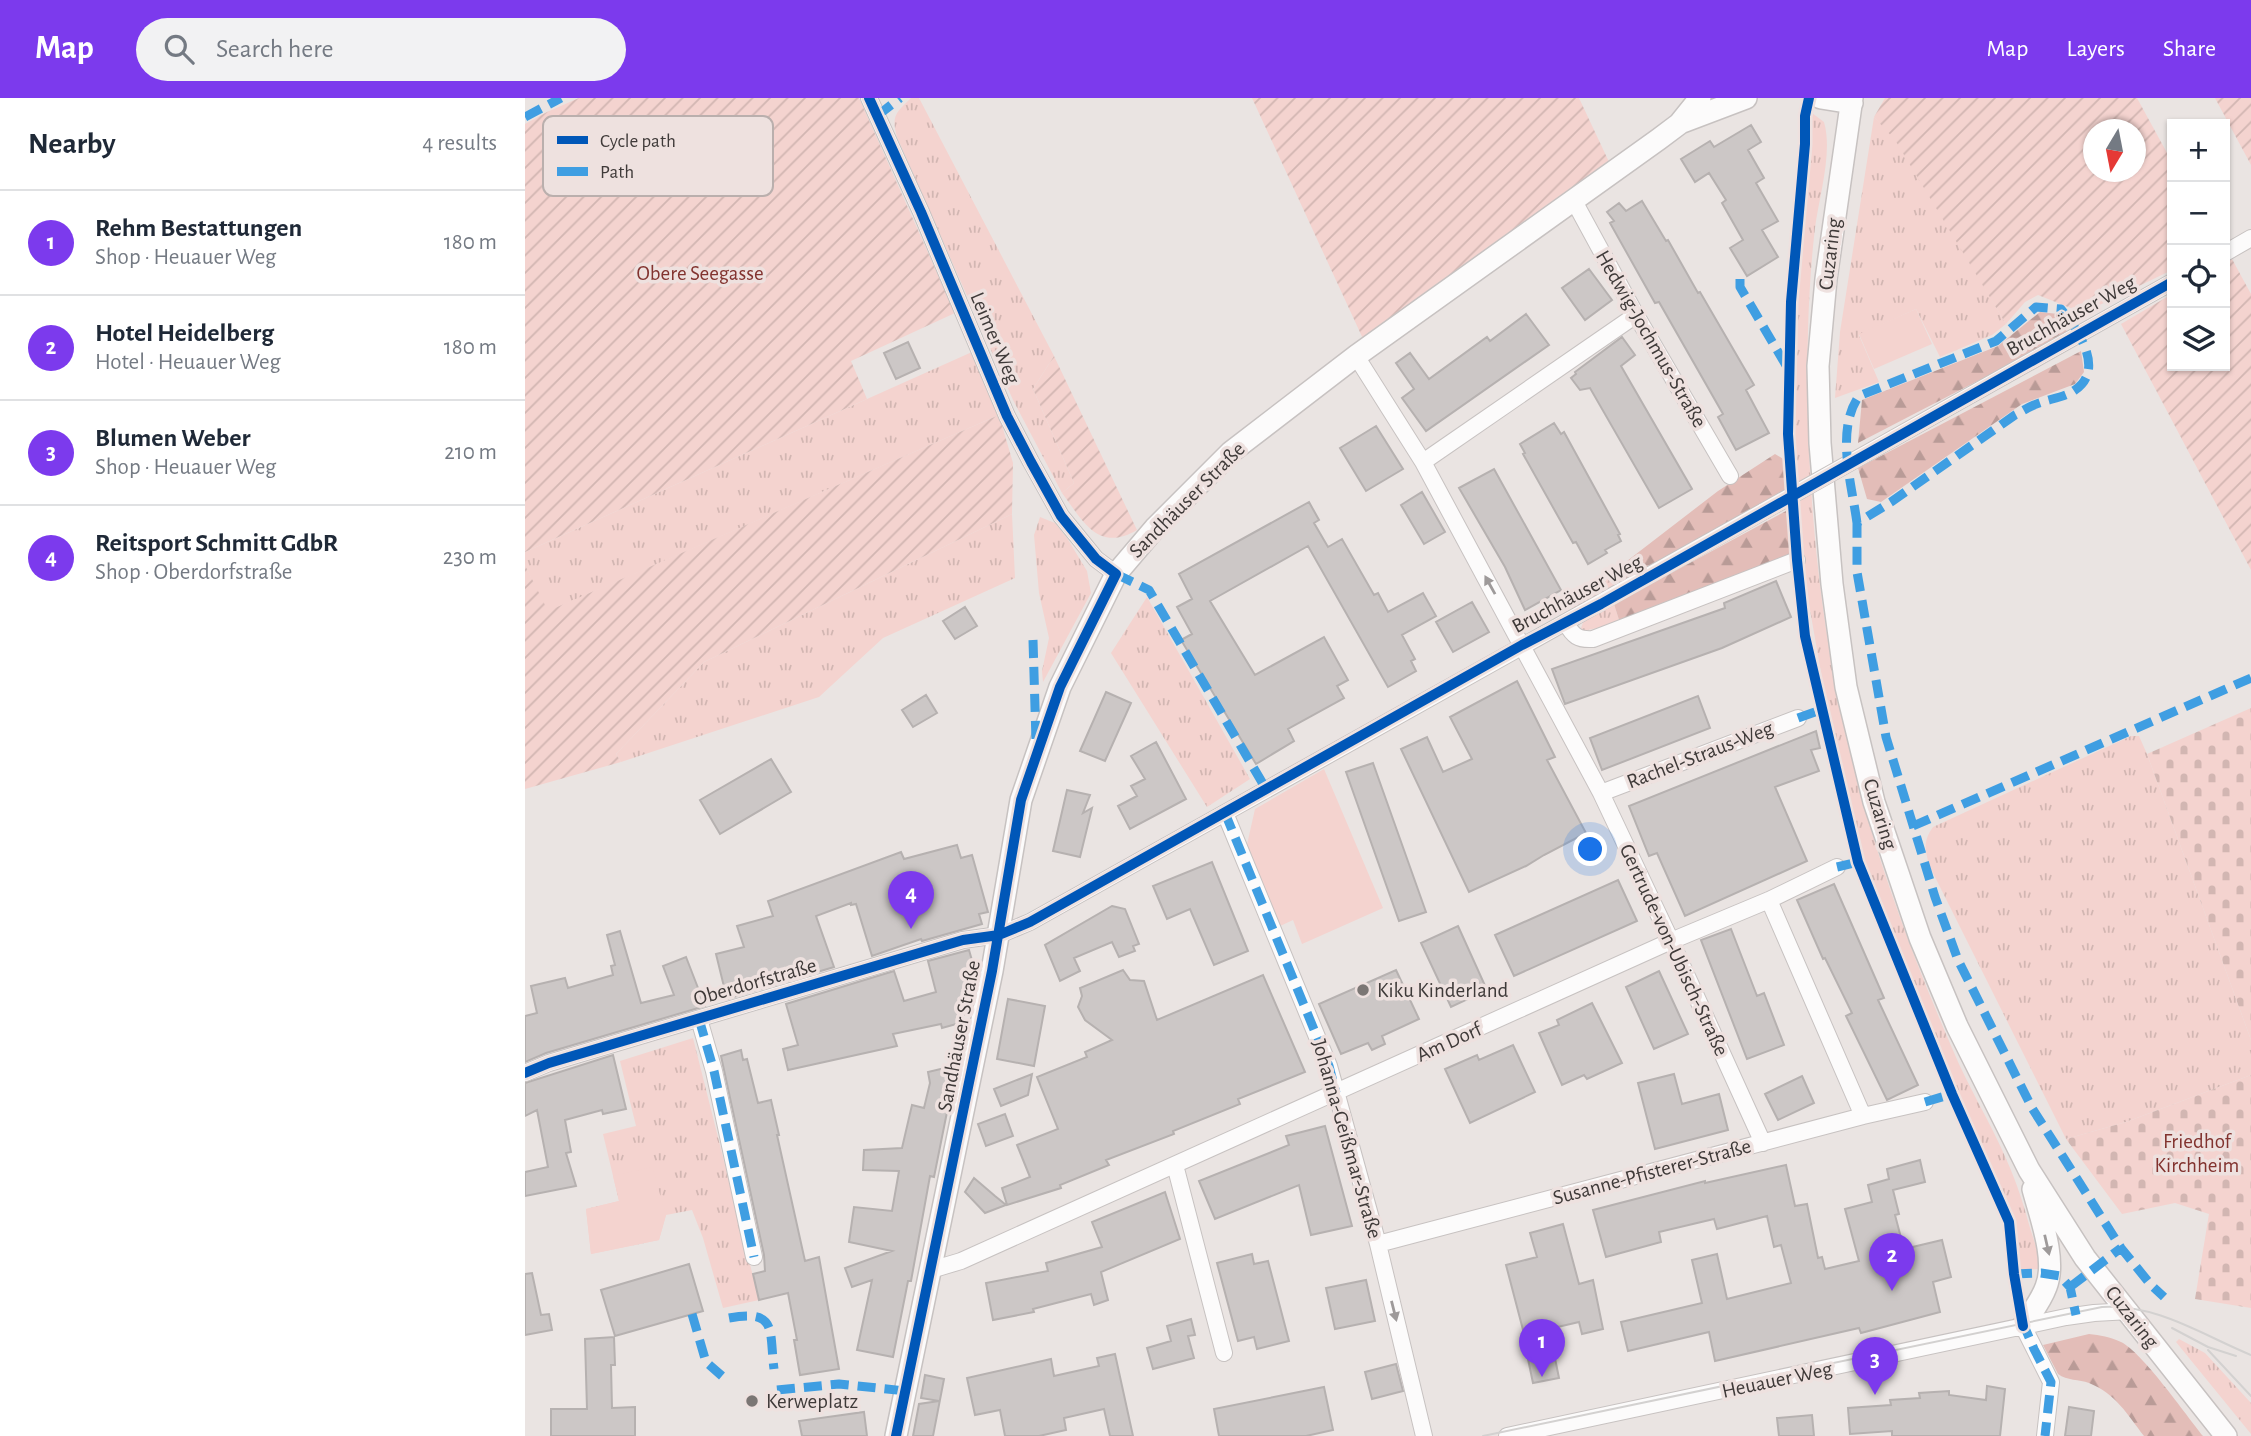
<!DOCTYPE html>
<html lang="en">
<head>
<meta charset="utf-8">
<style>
  body { margin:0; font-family:"Alegreya Sans",sans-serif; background:#f2f2f3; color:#1f2937 }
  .controls { position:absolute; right:21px; top:21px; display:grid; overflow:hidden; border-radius:0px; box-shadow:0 2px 5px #0004 }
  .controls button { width:63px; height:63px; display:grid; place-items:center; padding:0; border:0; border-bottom:2px solid #e0e1e3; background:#fff; color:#1f2937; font:35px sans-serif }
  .compass { position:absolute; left:1558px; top:21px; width:63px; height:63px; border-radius:50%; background:#fff; box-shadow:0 2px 5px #0004; rotate:190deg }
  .you { position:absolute; left:1066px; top:752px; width:24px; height:24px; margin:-18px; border:5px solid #fff; border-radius:50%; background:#1a73e8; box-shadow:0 0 0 10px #1a73e833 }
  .badge { display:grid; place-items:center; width:46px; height:46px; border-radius:50%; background:#7c3aed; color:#fff; font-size:23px; font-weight:700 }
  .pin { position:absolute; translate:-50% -58px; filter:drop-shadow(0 2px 4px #0008) }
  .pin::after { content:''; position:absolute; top:37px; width:24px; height:21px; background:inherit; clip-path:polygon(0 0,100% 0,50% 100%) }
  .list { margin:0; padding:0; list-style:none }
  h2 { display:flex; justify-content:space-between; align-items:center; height:91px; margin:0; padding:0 28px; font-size:30px }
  h2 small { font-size:23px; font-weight:400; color:#747a83 }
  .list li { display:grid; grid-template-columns:46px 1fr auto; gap:21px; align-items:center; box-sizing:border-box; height:105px; padding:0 28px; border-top:2px solid #e0e1e3 }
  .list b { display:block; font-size:26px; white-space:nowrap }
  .list p { margin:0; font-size:23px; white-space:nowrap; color:#747a83 }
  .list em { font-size:23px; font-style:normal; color:#747a83 }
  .icon { flex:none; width:38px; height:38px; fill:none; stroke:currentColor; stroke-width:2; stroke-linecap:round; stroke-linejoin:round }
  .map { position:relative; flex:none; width:1726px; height:1338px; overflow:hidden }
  header { display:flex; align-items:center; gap:42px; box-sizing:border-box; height:98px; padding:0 35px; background:#7c3aed; color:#fff }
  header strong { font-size:33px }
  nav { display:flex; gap:38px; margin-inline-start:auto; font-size:24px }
  .search { width:490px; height:63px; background:#f2f2f3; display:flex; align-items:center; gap:18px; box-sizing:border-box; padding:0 24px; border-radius:38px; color:#747a83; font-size:26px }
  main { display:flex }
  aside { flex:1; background:#fff }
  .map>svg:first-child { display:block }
  .grass { fill:url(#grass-tufts) }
  .forest { fill:url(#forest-firs) }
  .cemetery { fill:url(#cemetery-stones) }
  .park { fill:#f4d3cf }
  .garden { fill:url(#garden-furrows); fill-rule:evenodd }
  .building { fill:#ccc7c6; stroke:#b6b1b0; stroke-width:2 }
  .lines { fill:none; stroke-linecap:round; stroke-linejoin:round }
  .street-casing { stroke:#c7c2c1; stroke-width:18 }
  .secondary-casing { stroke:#c7c2c1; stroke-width:24 }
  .street { stroke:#fcfbfb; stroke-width:16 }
  .secondary { stroke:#fcfbfb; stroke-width:21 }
  .tram { stroke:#d3d1d0; stroke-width:2 }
  .street-bridge-casing { stroke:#c7c2c1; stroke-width:18; stroke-linecap:butt }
  .street-bridge { stroke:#fcfbfb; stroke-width:16 }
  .quiet { stroke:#3f9ee2; stroke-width:9; stroke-dasharray:18 9; stroke-linecap:butt }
  .cycleway-casing { stroke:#eee1df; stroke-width:15 }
  .cycleway { stroke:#0057b8; stroke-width:10 }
  .oneway { fill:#9e9a9a }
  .poi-dot { fill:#7b7674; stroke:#eee1df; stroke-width:2.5 }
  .labels { text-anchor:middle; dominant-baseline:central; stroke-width:7; stroke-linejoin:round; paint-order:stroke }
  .street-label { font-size:21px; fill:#3f3a39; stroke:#eee1df }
  .park-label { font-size:21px; fill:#82332f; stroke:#eee1df }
  .poi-label { font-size:21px; fill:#3f3a39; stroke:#eee1df; text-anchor:start }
  .key { fill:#eee1df; stroke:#baafad; stroke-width:2 }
  .key-label { font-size:19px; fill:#3f3a39 }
</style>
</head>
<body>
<header>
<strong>Map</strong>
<div class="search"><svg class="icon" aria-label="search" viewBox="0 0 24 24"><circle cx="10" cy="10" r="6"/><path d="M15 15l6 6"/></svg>Search here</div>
<nav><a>Map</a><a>Layers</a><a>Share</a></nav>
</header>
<main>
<aside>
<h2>Nearby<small>4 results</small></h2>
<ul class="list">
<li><span class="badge">1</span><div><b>Rehm Bestattungen</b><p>Shop · Heuauer Weg</p></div><em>180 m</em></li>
<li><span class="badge">2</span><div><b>Hotel Heidelberg</b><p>Hotel · Heuauer Weg</p></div><em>180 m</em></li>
<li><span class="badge">3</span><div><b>Blumen Weber</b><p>Shop · Heuauer Weg</p></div><em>210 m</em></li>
<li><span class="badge">4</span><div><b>Reitsport Schmitt GdbR</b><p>Shop · Oberdorfstraße</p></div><em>230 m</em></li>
</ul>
</aside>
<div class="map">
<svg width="1726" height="1338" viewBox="0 0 1726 1338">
  <defs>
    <pattern id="grass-tufts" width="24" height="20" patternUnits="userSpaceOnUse" patternTransform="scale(1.75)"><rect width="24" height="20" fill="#f4d3cf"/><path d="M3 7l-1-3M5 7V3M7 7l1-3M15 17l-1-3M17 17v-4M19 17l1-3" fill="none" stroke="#d2b6b2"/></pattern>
    <pattern id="forest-firs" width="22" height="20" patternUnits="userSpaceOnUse" patternTransform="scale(1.75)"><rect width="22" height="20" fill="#e3bdb8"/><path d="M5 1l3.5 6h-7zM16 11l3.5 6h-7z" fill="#b99b97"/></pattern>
    <pattern id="cemetery-stones" width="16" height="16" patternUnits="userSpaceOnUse" patternTransform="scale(1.75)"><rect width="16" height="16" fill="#f4d3cf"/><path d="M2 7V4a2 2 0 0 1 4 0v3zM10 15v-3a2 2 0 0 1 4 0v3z" fill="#d2b6b2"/></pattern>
    <pattern id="garden-furrows" width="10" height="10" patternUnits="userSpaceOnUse" patternTransform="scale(1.75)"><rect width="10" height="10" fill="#f4d3cf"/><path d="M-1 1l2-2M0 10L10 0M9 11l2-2" fill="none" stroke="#d2b6b2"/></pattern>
  </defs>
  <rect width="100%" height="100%" fill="#eae4e2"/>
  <path class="grass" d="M386,0H394L529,258L508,291L549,385L537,395L488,302L372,39C366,17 371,15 386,0Z
    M1287,15L1299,24C1308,54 1294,99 1290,130C1286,164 1284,198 1283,232C1280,354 1289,479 1313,599C1337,721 1378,837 1427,950C1443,989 1466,1025 1482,1063C1492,1085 1499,1108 1505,1130C1509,1143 1515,1157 1515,1171L1492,1172L1486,1124L1421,972L1342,774L1332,740L1309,649L1278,472L1268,331L1270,213L1286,58Z
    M1349,19L1375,45L1481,226L1467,237L1415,259L1391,211L1334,237L1354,284L1310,300L1315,234Z
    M447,254L474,317L22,514L0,467V454Z
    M487,416L490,480L358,540L294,599L96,664L91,656L179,564Z
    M515,419L530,425L542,440L562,473L566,495L518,584L517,573L524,540L514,495L509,437Z
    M1089,473L1095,486L1052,510H1046L1049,501Z
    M622,499L725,681L682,709L586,555Z
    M1089,506L1095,525L1058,533L1056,530L1059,522Z
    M1606,638H1614L1622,656L1726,942V977L1601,1024L1541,1041L1404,767C1400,751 1398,743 1408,729Z
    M168,940L234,1202L198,1210L178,1140L167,1112L141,1117L134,1142L66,1156L61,1111L94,1103L78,1036L111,1028L95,963Z
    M1654,1241L1680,1255L1726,1305V1336L1651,1244Z"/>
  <path class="forest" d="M1515,214L1533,216L1543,236L1333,345L1337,302L1473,248Z
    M1556,253L1559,274L1550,286L1497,306L1356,404L1342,401L1333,370Z
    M1250,356L1260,362L1264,392L1095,486L1089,473L1193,393Z
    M1261,413L1267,455L1095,525L1089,506Z
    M1564,1236C1575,1237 1585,1239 1596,1244C1617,1254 1661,1317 1678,1338H1619C1602,1316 1591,1296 1564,1285C1554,1281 1542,1283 1533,1276L1518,1247Z"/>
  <path class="cemetery" d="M1726,610V942L1622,656Z
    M1726,977V1210L1670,1201L1684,1116L1650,1105L1597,1116L1541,1041L1601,1024Z"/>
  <path class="park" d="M1391,211L1407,246L1349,271L1334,236Z
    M799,671L858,810L777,846L768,822L753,829L721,751L730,711Z
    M127,1069L141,1117L134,1142L66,1156L61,1111L94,1103L88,1078Z"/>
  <path class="garden" d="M54,0H334L430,215L326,263L342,301L0,454V26L22,14Z
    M727,0H1054L1085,66L839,243Z
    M1360,0H1612L1647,64V172L1558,215L1513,197L1500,204L1481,226L1370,42L1349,19ZM1568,32H1610V74H1568Z
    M1690,0H1726V67Z
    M1707,161L1726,196V472L1596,226L1647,196V268H1700V165Z
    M529,258L612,432C573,455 558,423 537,395L549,385L508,291Z
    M474,317L488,365L487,416L179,564L91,656L96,664L0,691V467L23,513Z"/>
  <path class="building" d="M1226,27L1236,44L1223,52L1239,80L1231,85L1253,123L1237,132L1253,159L1222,178L1205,150L1218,142L1197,105L1201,102L1184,75L1170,84L1156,61L1185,43L1189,49Z
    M1117,103L1141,143L1143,142L1173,195L1175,194L1229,287L1221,292L1244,335L1211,352L1193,319L1198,316L1134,204L1130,205L1085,125L1089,123L1082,114L1094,105L1101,113Z
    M1064,171L1087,202L1060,222L1037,190Z
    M1001,216L1024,247L901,333L877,300L889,291L871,265L885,255L904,281L962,239L965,243Z
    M1097,239L1110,257L1096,268L1167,391L1134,410L1065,290L1055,292L1046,280L1051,276L1050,274Z
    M383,244L395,270L371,281L359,255Z
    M1029,325L1036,336L1039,334L1095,436L1093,437L1096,443L1080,452L1082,455L1063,466L1051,444L1048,445L998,356L1000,355L995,346Z
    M851,328L878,371L841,393L815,350Z
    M969,371L1036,492L1000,512L980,469L934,390Z
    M897,394L920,434L899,446L876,407Z
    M784,404L794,422L789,425L803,449L817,441L849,497L853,495L863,514L898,495L911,518L877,537L890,561L886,563L891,573L863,589L783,448L685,503L730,577L799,539L823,582L812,588L819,600L763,631L769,643L731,666L656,542L667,536L652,509L667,501L654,476Z
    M1251,483L1266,519L1197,550L1040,606L1027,571L1200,510L1199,505Z
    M947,504L964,534L928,554L911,524Z
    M440,509L452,528L430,541L418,523Z
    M992,583L1030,659L1022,662L1061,735L1019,757L1001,768L944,794L876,651L902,639L918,674L947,661L925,619Z
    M581,594L606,605L580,663L555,653Z
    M401,597L412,615L388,629L377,612Z
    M1173,598L1185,630L1077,672L1065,640Z
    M1291,633L1295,650L1286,652L1294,673L1250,689L1282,763L1160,818L1132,755L1124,758L1104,708Z
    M631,644L661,701L605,731L593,708L612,698L606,688L620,681L606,658Z
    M246,661L266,694L195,736L175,702Z
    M848,665L901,814L874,823L821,674Z
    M542,692L565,697L558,715L567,710L555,759L528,753Z
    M432,747L436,760L447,757L463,814L454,816L457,826L397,843L396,841L347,858L331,806L326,807V805L291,818L309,869L202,901L191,856L219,849L212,828L248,818L243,803L376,754L379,761Z
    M687,764L723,853L689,867L665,811L642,821L628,788Z
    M1093,782L1112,823L989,878L970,837Z
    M1309,786L1359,900L1353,902L1393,987L1362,1002L1321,918L1327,915L1300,860L1298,861L1272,802Z
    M587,808L600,811L614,846L608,848L610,853L594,859L587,844L549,860L555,873L535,883L520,847Z
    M933,828L962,892L926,909L896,845Z
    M1206,831L1232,898L1239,895L1259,947L1222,961L1176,842Z
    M95,833L116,905L149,897L138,868L161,859L180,908L21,955L0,964V918L12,915L6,888L40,880L43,890L88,877L86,868L90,867L82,837Z
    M444,852L450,873L446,875L442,915L435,919V925L417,930L416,926L368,936L372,948L263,972L258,951L273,947L261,906L369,873L379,903L411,894L403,863Z
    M598,872L605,882L619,883L632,922L738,877L780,974L713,1001L715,1006L648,1033L649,1036L581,1062L584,1067L535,1087L536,1090L482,1107L477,1090L505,1079L492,1047L533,1031L512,979L562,959L560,954L587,942L560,922L553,909L557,898L555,890Z
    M871,872L894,921L857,938L860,946L847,952L843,945L816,956L794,906Z
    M1134,873L1163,936L1129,951L1101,889Z
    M483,901L520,908L509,968L472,961Z
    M1067,905L1097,965L1062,981L1059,977L1037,987L1014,935L1034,927L1032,922Z
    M988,947L1010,994L945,1025L920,971L952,957L954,962Z
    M216,952L218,962L222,961L233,1005L246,1002L254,1037H252L280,1163L294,1159L314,1271L275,1277L269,1242H272L263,1195L234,1202L228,1176L240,1173L239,1157L196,958Z
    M88,957L101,1011L78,1016L77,1012L40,1022L46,1054L41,1055L51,1088L0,1098V1074L23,1069L12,1012L0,1018V985Z
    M428,968L424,1004L409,1079L405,1078L386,1183H383L368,1259L332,1252L347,1182L327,1189L320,1170L367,1153L324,1144L329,1109L367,1113L374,1073L338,1072L339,1052L377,1050L387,1007L399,1010L405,985L403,974Z
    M507,976L503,997L476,1008L469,991Z
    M1149,976L1157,1006L1194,996L1203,1032L1130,1051L1113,985Z
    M1277,978L1289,1005L1253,1022L1240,996Z
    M480,1016L488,1038L461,1048L453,1026Z
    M800,1028L827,1128L786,1137L774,1087L690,1121L674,1083L764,1047L761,1038Z
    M1395,1062L1400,1084L1368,1092L1374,1116L1370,1117L1379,1151L1417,1142L1426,1179L1408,1184L1415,1214L1336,1235L1334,1230L1190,1263L1184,1234L1103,1253L1096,1224L1177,1205L1167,1162L1192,1156L1202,1201L1266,1185L1256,1147L1249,1149L1242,1118L1192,1131L1189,1121L1134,1134L1136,1144L1081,1159L1068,1112L1180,1083V1085L1261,1067L1270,1108L1282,1106L1293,1160L1297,1159L1300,1171L1334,1163L1320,1111L1347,1104L1343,1087L1364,1081L1362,1071Z
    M449,1080L470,1098L481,1107L460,1115L440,1094Z
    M640,1094L655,1141L576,1174L583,1202L569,1207L566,1196L508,1211L509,1214L468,1222L461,1185L523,1173L521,1165L577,1149L567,1124Z
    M1038,1126L1054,1186L1068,1182L1078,1231L1057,1236L1054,1224L1024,1231L1034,1280L1008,1285L1000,1247H1002L981,1167L1012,1159L1005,1135Z
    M727,1156L729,1166L743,1163L764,1243L732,1251L729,1239L713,1243L692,1165Z
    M164,1166L178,1213L90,1238L76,1192Z
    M7,1175L16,1217L24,1216L27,1232L0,1237V1176Z
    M841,1182L850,1223L810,1231L801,1190Z
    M666,1221L670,1237L663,1238L669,1260L628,1271L622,1250L646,1243L642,1228Z
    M89,1239L90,1267H86L87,1310L110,1309V1338H26V1311H62L60,1241Z
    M590,1256L608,1338H585L579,1311L539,1320L541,1332L514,1338H480L475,1312L450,1317L442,1280L526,1261L529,1278L574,1268L572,1260Z
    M871,1266L878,1293L847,1301L840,1274Z
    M400,1277L419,1281L408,1338H388L394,1306L414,1303L396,1300Z
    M1462,1288L1480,1291L1475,1338H1367V1333L1325,1336L1323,1310L1366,1307L1365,1302L1395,1300L1394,1295L1424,1293V1297L1461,1302Z
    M799,1289L808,1332L781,1338H694L689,1311Z
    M1544,1309L1569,1313L1566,1338H1540Z
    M339,1314L342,1338H277L274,1323Z
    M1287,1317L1289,1338H1254L1252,1320Z"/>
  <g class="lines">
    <defs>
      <path id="street" d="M344,0L396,114L482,318L506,364L536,418L571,461L591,476
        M1049,103L1111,217L1205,378
        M1700,155L1726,140
        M831,258L898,364L1076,695L1146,843L1238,1045
        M1369,340L1647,184
        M898,364L1111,217
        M1041,525C1048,538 1053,542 1068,541L1272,462
        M1076,695L1273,620
        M700,715L804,968L853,1146L899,1338
        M1244,802L1338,1018
        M174,921L189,973L229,1159
        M0,975L24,965L438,842L474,837L505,824L1239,413
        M650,1067L699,1255
        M853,1146L1338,1018L1400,1004
        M406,1172L436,1163L1146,843L1244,802L1312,769
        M1498,1228L1526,1284L1520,1338
        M982,1338L1541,1219L1569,1215L1605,1213"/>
      <path id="secondary" d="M1296,0L1327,5
        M1327,0L1301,181L1293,268L1295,345L1307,486L1321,589L1349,704L1395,840L1432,928L1504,1072L1560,1160L1701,1338
        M1155,25L1221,0
        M1498,1228C1506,1215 1516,1203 1521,1189C1532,1162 1515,1118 1508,1091
        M371,1338L467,873L496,702L535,589L591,476L630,430L706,354L831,258L1134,41L1154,26L1175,0"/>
    </defs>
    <use href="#street" class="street-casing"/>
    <use href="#secondary" class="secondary-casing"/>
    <use href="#street" class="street"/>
    <use href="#secondary" class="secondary"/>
    <path class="tram" d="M1647,1230L1683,1249L1711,1258
      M1683,1252L1726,1298
      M958,1338L1577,1209C1633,1206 1677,1237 1726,1257"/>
    <defs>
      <path id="street-bridge" d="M1239,413L1369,340"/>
    </defs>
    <use href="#street-bridge" class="street-bridge-casing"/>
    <use href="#street-bridge" class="street-bridge"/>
    <path class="quiet" d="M352,18L375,0
      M0,19L36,0
      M1215,181V189L1262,269
      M1332,425C1327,387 1310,332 1334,298L1471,243L1511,209L1536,211C1552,231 1581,271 1550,292C1539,300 1522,301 1509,307C1502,310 1496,314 1490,317L1366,404L1332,425V474L1361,639L1410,799L1433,862L1507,1010L1596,1150L1626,1187L1639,1199
      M591,476L624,492L741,691
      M508,542L511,643
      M1273,620L1298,611
      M700,715L804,968L811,995
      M1388,728L1726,580
      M1312,769L1333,764
      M174,921L189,973L229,1159
      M1400,1004L1427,996
      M1489,1176L1516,1175L1535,1178L1545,1189L1551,1217
      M1545,1189L1596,1150
      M167,1216L181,1264L197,1278
      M204,1220C253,1211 244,1232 249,1271
      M1497,1223L1509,1251L1526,1284L1520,1338
      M252,1292L314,1286L381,1293"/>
    <defs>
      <path id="cycleway" d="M344,0L396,114L482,318L506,364L536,418L571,461L591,476L535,589L496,702L467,873L371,1338
        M1284,0L1280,18V46L1266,204L1263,336L1272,462L1280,538L1333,764L1427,996L1484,1124L1489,1176L1498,1228
        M0,975L24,965L438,842L474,837L505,824L997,547L1076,506L1647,184"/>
    </defs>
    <use href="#cycleway" class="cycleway-casing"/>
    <use href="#cycleway" class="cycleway"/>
  </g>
  <defs><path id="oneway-solid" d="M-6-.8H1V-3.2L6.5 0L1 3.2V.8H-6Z" transform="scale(1.75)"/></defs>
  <g class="oneway">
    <use href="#oneway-solid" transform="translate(965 487) rotate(-119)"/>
    <use href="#oneway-solid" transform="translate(1522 1147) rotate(77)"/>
    <use href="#oneway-solid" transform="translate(869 1213) rotate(76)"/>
  </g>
  <g class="poi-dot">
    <circle cx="838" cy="892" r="7"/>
    <circle cx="227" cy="1303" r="7"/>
  </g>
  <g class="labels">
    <g class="street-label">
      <text transform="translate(1305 156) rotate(-83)">Cuzaring</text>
      <text transform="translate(1546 218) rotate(-29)">Bruchhäuser Weg</text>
      <text transform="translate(470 240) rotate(67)">Leimer Weg</text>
      <text transform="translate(1126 241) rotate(60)">Hedwig-Jochmus-Straße</text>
      <text transform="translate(662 402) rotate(-45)">Sandhäuser Straße</text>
      <text transform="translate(1052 496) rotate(-28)">Bruchhäuser Weg</text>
      <text transform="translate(1175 657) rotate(-21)">Rachel-Straus-Weg</text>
      <text transform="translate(1355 716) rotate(73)">Cuzaring</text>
      <text transform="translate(1149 852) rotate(65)">Gertrude-von-Ubisch-Straße</text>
      <text transform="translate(230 884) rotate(-16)">Oberdorfstraße</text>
      <text transform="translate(434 938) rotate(-79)">Sandhäuser Straße</text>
      <text transform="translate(924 944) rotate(-24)">Am Dorf</text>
      <text transform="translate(822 1041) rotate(74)">Johanna-Geißmar-Straße</text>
      <text transform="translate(1127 1074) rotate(-15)">Susanne-Pfisterer-Straße</text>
      <text transform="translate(1607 1219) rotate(52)">Cuzaring</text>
      <text transform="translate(1252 1282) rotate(-12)">Heuauer Weg</text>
    </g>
    <g class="park-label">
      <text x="175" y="175">Obere Seegasse</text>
      <text x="1672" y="1043">Friedhof<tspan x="1672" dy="24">Kirchheim</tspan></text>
    </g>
    <g class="poi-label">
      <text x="852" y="892">Kiku Kinderland</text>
      <text x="241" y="1303">Kerweplatz</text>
    </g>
  </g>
  <rect x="18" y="18" width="230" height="80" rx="10" class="key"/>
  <rect x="32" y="38" width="31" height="8" fill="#0057b8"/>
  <rect x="32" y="69" width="31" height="9" fill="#3f9ee2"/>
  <g class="key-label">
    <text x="75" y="49">Cycle path</text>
    <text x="75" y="80">Path</text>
  </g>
</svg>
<div class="controls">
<button>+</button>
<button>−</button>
<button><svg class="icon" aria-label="locate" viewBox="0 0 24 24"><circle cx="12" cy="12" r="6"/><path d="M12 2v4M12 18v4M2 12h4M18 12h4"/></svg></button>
<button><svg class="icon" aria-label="layers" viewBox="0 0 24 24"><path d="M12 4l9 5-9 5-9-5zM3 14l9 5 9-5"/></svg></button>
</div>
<svg class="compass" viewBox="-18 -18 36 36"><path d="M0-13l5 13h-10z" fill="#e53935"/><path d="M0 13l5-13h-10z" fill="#747a83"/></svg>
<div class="you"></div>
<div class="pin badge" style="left:1017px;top:1279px">1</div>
<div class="pin badge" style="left:1367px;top:1193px">2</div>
<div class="pin badge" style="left:1350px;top:1297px">3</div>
<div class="pin badge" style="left:386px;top:831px">4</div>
</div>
</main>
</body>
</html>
